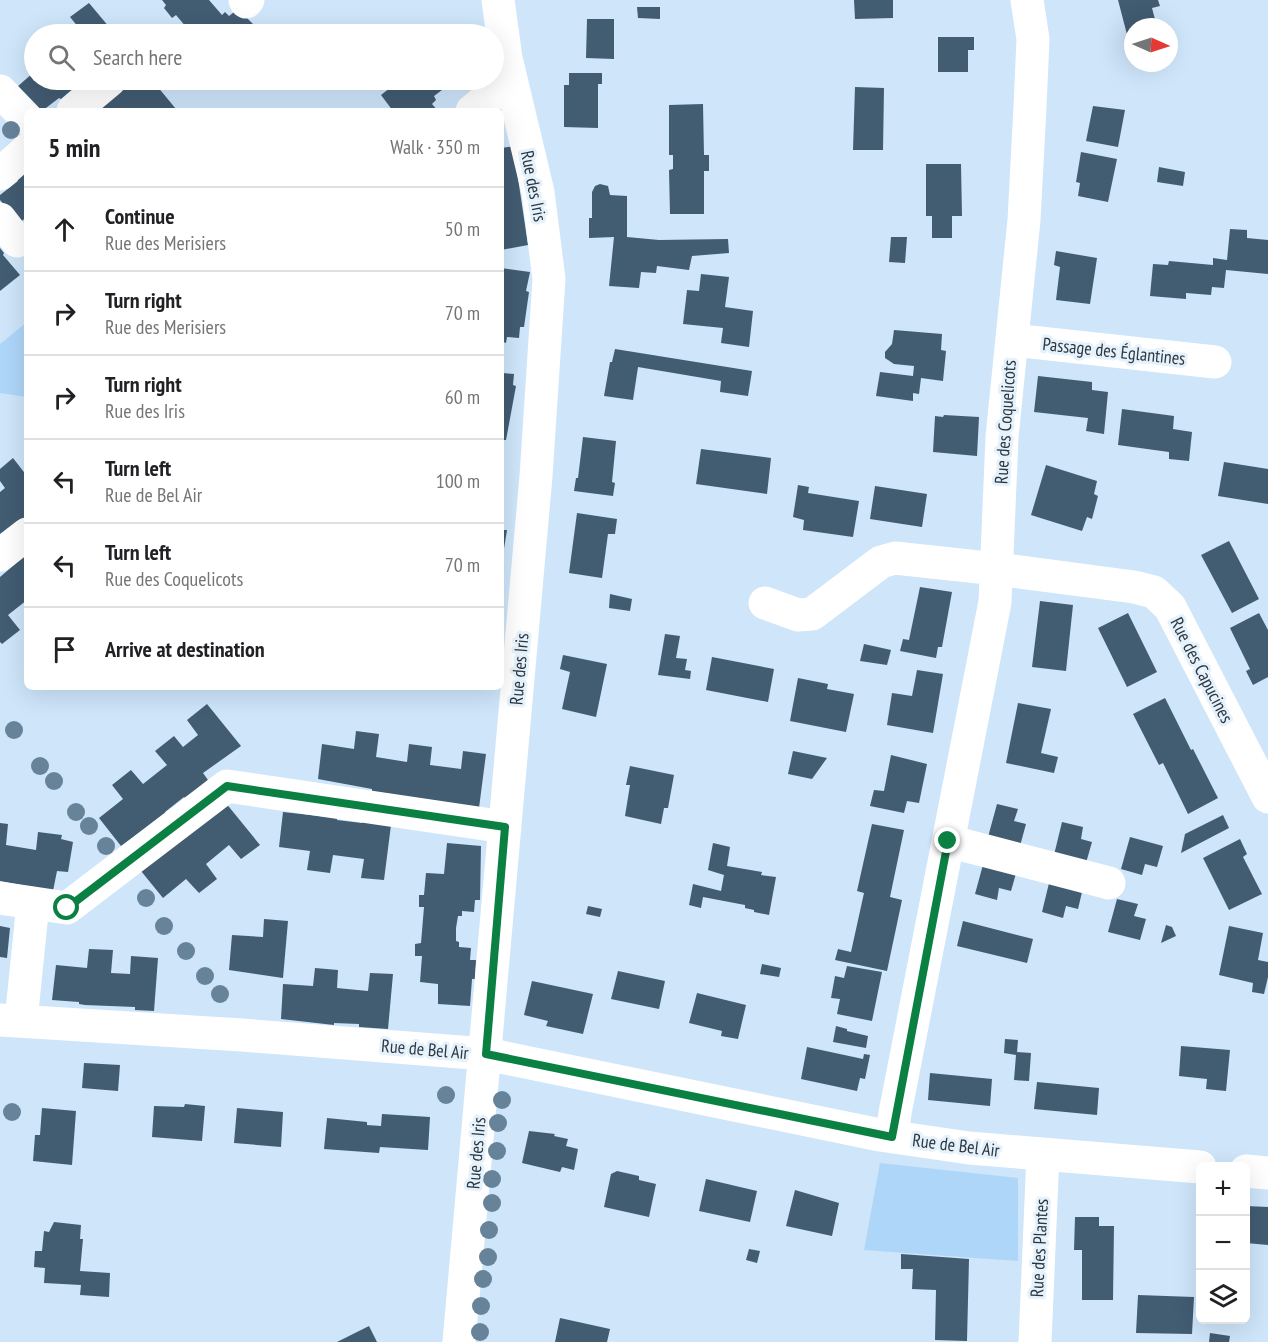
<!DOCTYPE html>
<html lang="en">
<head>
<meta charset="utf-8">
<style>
  body { margin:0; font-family:"PT Sans Narrow",sans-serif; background:#f6f6f6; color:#202124 }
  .controls { position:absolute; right:18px; bottom:18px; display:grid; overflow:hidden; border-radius:9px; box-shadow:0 6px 24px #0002 }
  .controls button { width:54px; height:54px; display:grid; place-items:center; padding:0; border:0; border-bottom:2px solid #e0e0e0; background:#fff; color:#202124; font:30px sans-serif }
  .compass { position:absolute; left:1124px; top:18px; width:54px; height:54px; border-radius:50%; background:#fff; box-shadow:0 6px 24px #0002; rotate:93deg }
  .stop { position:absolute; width:18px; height:18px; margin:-14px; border:4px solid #0b8043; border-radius:50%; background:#fff }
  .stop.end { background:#0b8043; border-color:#fff; box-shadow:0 2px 6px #0008 }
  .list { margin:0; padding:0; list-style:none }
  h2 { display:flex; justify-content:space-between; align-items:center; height:78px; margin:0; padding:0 24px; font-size:26px }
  h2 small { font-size:20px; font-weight:400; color:#757577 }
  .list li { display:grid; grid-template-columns:39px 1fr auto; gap:18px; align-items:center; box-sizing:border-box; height:84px; padding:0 24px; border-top:2px solid #e0e0e0 }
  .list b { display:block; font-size:22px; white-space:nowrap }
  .list p { margin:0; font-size:20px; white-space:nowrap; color:#757577 }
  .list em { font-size:20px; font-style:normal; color:#757577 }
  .icon { flex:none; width:33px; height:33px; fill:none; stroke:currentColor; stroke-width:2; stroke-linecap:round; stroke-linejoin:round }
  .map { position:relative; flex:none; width:1268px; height:1342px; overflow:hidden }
  .search { position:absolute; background:#fff; box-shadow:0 6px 24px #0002; left:24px; top:24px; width:480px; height:66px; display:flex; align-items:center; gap:15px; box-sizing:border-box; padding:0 21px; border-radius:33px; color:#757577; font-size:22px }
  .panel { position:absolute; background:#fff; box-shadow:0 6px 24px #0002; left:24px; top:108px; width:480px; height:582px; border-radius:9px }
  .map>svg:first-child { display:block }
  .green { fill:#aed6f9 }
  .building { fill:#425c72 }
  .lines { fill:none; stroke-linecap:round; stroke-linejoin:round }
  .minor { stroke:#fff; stroke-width:33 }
  .tree { fill:#678399 }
  .route { stroke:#0b8043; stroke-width:8 }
  .labels { text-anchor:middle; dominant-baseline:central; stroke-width:6; stroke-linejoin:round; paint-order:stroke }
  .street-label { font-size:18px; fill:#2c3741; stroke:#e5f1fb }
</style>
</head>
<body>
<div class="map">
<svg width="1268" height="1342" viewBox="0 0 1268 1342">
  <rect width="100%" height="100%" fill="#cee5fa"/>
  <path class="green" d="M27,322V397L0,393V344Z
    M880,1163L1018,1178V1261L864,1250Z"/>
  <path class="building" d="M162,0H209L222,15L225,12L229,16L238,9L263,34H192L176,15L172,18L164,8L166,5Z
    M854,0H893V18L855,19Z
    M1118,0H1158L1160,6L1152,8L1157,27H1133V45L1130,46Z
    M89,3L115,34H81L83,33L70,17Z
    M637,7H660V19L638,18Z
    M587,19H614V59L586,58Z
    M938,37H974V50H968V72H938Z
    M34,72V80H81L82,81L61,99L59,98L42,111H36L17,87Z
    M569,73H602V84H598V128L564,127V85H569Z
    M127,80H152L176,109L174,111H93L129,82Z
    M400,80H475L477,82L468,90L460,81L456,84L454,81L434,96L436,100L432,104L438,111H393L381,95Z
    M855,87L884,88L883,150H853Z
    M703,104L704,155H709V171H704V214H670L669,170L673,169V155H669V105Z
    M1093,106L1125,110L1118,147L1086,141Z
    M515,146L516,165L528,245L501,250V148Z
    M1081,152L1117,159L1108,202L1078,196L1080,183L1076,182Z
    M926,164H961L962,216H952V238H932V216H926Z
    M1159,167L1185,172L1183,186L1157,182Z
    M27,171V217L19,223L0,200V195L18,181L17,179Z
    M600,184L608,186L610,195L627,196V237L659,240L728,239L729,253L692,256L689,270L657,266L656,273L641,272L639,288L609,286L614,237L589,238V218H592V192L595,186Z
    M1230,229L1247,230V238L1268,240V274L1226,270L1224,288L1212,287L1211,295L1186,293V299L1150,296L1153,264L1168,265L1169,261L1213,265V258L1227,260Z
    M891,237H907L905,263L889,262Z
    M0,248L4,253L3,255L20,275L0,291Z
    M1056,251L1097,258L1090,304L1056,300L1060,267L1054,265Z
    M501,268L530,272L526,291L529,292L524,327H520L519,338L507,337L506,343L501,341Z
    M701,274L729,277L725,307L753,311L749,347L721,343L723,328L683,324L687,290L699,291Z
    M894,330L942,334L941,350L946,351L943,381L921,378L919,394L913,393V401L876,396L880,372L913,376L914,366L894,364L885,358V352L892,344Z
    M615,349L752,371L748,396L720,392L721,381L638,367L633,400L604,396L610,362H612Z
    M501,367L503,368V373L514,374L513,385L516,386L506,440H501Z
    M1038,376L1092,382V390L1108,392L1104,434L1086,431L1088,418L1034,412Z
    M1122,409L1174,416L1173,429L1192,432L1189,461L1169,459V452L1118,445Z
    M944,415L979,417L977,456L933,452L935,416L943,417Z
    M583,437L616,441L612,482L615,483L613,496L574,491L576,478H578Z
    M701,449L771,458L767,494L696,484Z
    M13,458L27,476V518L0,539V492L5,488L0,481V469Z
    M1224,462L1268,469V504L1218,496Z
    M1046,465L1097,481L1094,494L1098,496L1092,519L1087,517L1082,531L1031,515Z
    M798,485L809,487L808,493L859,501L853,537L803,530L804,520L793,517Z
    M875,486L927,494L922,527L870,519Z
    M577,513L617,519L615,534H608L602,578L569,573Z
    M501,530H507L502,561H501Z
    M1229,541L1259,599L1232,613L1201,555Z
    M27,554V600L8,615L20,630L2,644L0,642V577Z
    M920,587L952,592L942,647H938L936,658L900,651L903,639L909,640Z
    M610,594L632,599L630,611L609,608Z
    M1040,601L1073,605L1066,671L1032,667Z
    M1128,613L1157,672L1127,687L1098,628Z
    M1259,613L1268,630V677L1253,685L1246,671L1250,669L1230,628Z
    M665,634L680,636L676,658L687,659L685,670L691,671L690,679L658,675Z
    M864,644L891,650L887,665L860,661Z
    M563,655L607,664L596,717L562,709L570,672L560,669Z
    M712,657L774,669L768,702L706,690Z
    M917,670L943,674L933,733L887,725L892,693L912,696Z
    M798,678L828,684L827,689L854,694L846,732L790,721Z
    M1165,698L1191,750L1193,749L1218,798L1188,814L1163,763L1159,765L1133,714Z
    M1018,703L1051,709L1041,753L1058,757L1054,773L1006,763Z
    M207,704L241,746L203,773L208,780L186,799L184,797L165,812L166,814L121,846L99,818L123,799L112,785L131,770L143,784L167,765L155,751L174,736L183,747L198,735L187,720Z
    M356,731L379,734L376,757L407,762L409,744L432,747L430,765L461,769L463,751L486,754L479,808L372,792V789L318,779L322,744L354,749Z
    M793,751L827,758L812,779L788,774Z
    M891,755L927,764L919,803L907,801L904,813L870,806L874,790L884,791Z
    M630,766L674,775L668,808H664L661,824L625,816L630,785H626Z
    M225,802L260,845L241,859L229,845L206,864L217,879L199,893L186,879L163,898L141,871Z
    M997,804L1018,809L1014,821L1026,824L1020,846L988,837Z
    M283,812L337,818V820L362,823V821L391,825L384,880L361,878L364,859L333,855L330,873L307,870L310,851L279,847Z
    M1223,815L1229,828L1181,853L1185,834Z
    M1062,822L1083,827L1081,839L1092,842L1086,863L1054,855Z
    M0,823L8,824L6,845L36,850L38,832L62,835L61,839L73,842L68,872L57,871L53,891L0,881Z
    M872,824L904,830L890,897L902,900L887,971L835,960L838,949L851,952L864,893L857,891Z
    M1130,837L1163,846L1157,867L1145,864L1142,875L1121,869Z
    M1240,839L1247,854L1243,857L1262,894L1229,910L1203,858Z
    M447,843L481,846L480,900H475L474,912L462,911V916H458L456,928V941L459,942V947L471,948L470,960H476L475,979H472L470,1006L438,1004V984L420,982L422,956H415V944L421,943L424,907H419V895H424L426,873L444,874Z
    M713,843L730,847L727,866L762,872L761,875L776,877L769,915L754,912V910L745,908V905L703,897L701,908L689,905L693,884L721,891L724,875L708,870Z
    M984,861L1017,870L1011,891L999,888L997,900L975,894Z
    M1050,879L1083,888L1078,909L1066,906L1063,918L1042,912Z
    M1117,899L1138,904L1134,916L1146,919L1140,940L1108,932Z
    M588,906L602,909L600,917L586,914Z
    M264,919L288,921L283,978L229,970L232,935L263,937Z
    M963,921L1033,939L1027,963L957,946Z
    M1166,925L1172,927L1176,936L1161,943Z
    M0,926L10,928L7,958L0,957Z
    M1229,926L1263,933L1258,960L1268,962V977L1264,994L1252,992L1253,983L1219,975Z
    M89,949L113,950L111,973L130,974L131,956L158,958L154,1011L135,1010V1007L85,1005L79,1004V1002L52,1000L56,965L87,968Z
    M762,964L781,968L779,977L760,974Z
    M847,966L882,972L872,1021L837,1014L840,999L831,998L835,976L844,978Z
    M315,968L338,970L337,988L368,991L370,973L393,974L388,1029L359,1027V1024L334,1023V1025L281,1019L283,984L313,986Z
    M618,971L665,981L659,1009L611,999Z
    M532,981L593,994L583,1034L546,1026L548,1021L524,1015Z
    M697,993L746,1005L738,1039L721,1036L722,1031L689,1023Z
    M836,1026L847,1029V1031L868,1036L866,1048L833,1042Z
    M1005,1039L1018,1040L1017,1052L1031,1053L1029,1081L1014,1080L1016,1055L1004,1053Z
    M1181,1046L1230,1050L1226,1091L1206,1089L1207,1079L1179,1076Z
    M807,1047L863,1059L864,1054L870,1055L865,1079L860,1078L857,1091L801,1079Z
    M84,1063L120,1065L118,1091L82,1088Z
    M930,1073L992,1079L990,1106L928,1100Z
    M1037,1082L1099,1088L1097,1115L1034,1109Z
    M185,1104L205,1106L202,1141L152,1137L154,1106L184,1107Z
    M42,1108L76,1111L72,1165L33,1161L35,1135H40Z
    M237,1108L283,1112L281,1147L234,1143Z
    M382,1114L430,1117L428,1150L380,1147L379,1153L324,1149L327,1118L367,1122V1125L381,1126Z
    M529,1131L555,1134L554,1136L568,1139L566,1146L578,1149L574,1170L562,1167L560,1172L522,1163Z
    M617,1171L639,1176V1180L656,1184L649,1217L604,1207L611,1174Z
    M706,1179L757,1191L750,1222L699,1211Z
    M795,1190L839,1203L832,1236L786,1226Z
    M1246,1206L1268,1207V1245L1246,1243Z
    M1075,1217H1099V1226H1114L1113,1300H1082V1250H1074Z
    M54,1222L81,1225L80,1239H83L80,1271L110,1273L109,1297L80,1295L81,1285L44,1283L45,1268L34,1267L35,1251H42L44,1231L49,1232Z
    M749,1249L760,1251L757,1263L746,1260Z
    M901,1254L969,1259L967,1341L935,1340L936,1290L912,1289L913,1269H901Z
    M1138,1295L1194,1297L1192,1334L1136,1333Z
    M560,1318L610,1329L607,1342H555Z
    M369,1326L377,1342H337Z
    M1210,1333L1230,1336L1229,1342H1209Z"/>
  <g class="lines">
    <path class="minor" d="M245,0L246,2L248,0
      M0,91L27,119
      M73,111L110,80
      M472,111L511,79
      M0,174L27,150
      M0,219L17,241
      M1012,340L1215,362
      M0,555L27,534
      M765,603L798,615L812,614L881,562L895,558L997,569L1134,587L1154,592L1170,607L1268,797
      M948,841L1109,883
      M0,898L67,908L227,786L505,827
      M0,1020L242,1035L486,1054L880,1135L969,1148L1200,1167
      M21,1021L33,903
      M892,1137L895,1113L995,602L1002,437L1024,220L1030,107L1033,39L1027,0
      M1246,1171L1268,1173
      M459,1342L536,476L549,279L538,192L506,58L498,0
      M1035,1342L1043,1154"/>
  </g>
  <g class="tree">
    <circle cx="11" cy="130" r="9"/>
    <circle cx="14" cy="730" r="9"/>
    <circle cx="40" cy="766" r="9"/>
    <circle cx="54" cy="781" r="9"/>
    <circle cx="76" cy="812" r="9"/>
    <circle cx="89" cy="826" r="9"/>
    <circle cx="106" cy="846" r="9"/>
    <circle cx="146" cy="898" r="9"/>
    <circle cx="164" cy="926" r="9"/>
    <circle cx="186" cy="951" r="9"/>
    <circle cx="205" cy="976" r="9"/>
    <circle cx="220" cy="994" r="9"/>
    <circle cx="446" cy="1095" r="9"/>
    <circle cx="502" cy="1100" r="9"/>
    <circle cx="12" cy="1112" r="9"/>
    <circle cx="498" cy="1123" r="9"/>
    <circle cx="497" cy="1151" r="9"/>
    <circle cx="492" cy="1179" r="9"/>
    <circle cx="492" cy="1203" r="9"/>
    <circle cx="489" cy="1230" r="9"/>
    <circle cx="488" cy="1257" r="9"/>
    <circle cx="483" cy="1279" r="9"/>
    <circle cx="481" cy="1306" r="9"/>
    <circle cx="480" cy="1332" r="9"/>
  </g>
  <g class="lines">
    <path class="route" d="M67,908L227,786L505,827L486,1054L892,1137L948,841"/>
  </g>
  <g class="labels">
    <g class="street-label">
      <text transform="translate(534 186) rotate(79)">Rue des Iris</text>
      <text transform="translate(1114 351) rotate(6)">Passage des Églantines</text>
      <text transform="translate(1005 422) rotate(-86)">Rue des Coquelicots</text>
      <text transform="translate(519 669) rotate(-85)">Rue des Iris</text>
      <text transform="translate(1202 670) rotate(63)">Rue des Capucines</text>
      <text transform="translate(425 1049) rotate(5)">Rue de Bel Air</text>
      <text transform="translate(956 1145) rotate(7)">Rue de Bel Air</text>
      <text transform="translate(476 1153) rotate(-85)">Rue des Iris</text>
      <text transform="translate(1039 1248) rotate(-87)">Rue des Plantes</text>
    </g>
  </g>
</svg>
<div class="controls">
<button>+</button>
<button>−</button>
<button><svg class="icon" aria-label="layers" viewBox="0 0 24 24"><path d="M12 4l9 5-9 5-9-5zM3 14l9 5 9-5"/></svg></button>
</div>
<svg class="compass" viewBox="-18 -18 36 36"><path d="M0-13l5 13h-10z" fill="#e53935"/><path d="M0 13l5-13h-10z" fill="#757577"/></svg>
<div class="stop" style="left:67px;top:908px"></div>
<div class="stop end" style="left:948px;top:841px"></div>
<div class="search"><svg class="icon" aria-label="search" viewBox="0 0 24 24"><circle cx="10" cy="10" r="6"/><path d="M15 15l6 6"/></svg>Search here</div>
<section class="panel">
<h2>5 min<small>Walk · 350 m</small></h2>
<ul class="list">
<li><svg class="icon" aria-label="ahead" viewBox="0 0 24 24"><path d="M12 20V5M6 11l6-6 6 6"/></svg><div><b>Continue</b><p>Rue des Merisiers</p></div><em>50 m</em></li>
<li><svg class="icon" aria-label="right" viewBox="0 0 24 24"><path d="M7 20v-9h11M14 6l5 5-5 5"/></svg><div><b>Turn right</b><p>Rue des Merisiers</p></div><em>70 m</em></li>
<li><svg class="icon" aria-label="right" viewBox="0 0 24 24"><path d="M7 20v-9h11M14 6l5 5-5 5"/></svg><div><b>Turn right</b><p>Rue des Iris</p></div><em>60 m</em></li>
<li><svg class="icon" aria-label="left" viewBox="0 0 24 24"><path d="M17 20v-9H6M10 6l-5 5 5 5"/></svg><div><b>Turn left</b><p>Rue de Bel Air</p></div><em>100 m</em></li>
<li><svg class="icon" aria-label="left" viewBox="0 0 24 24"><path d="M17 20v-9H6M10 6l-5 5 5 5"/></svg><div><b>Turn left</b><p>Rue des Coquelicots</p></div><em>70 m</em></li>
<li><svg class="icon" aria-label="arrive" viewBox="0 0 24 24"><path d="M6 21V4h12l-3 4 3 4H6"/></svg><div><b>Arrive at destination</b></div></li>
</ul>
</section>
</div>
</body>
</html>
